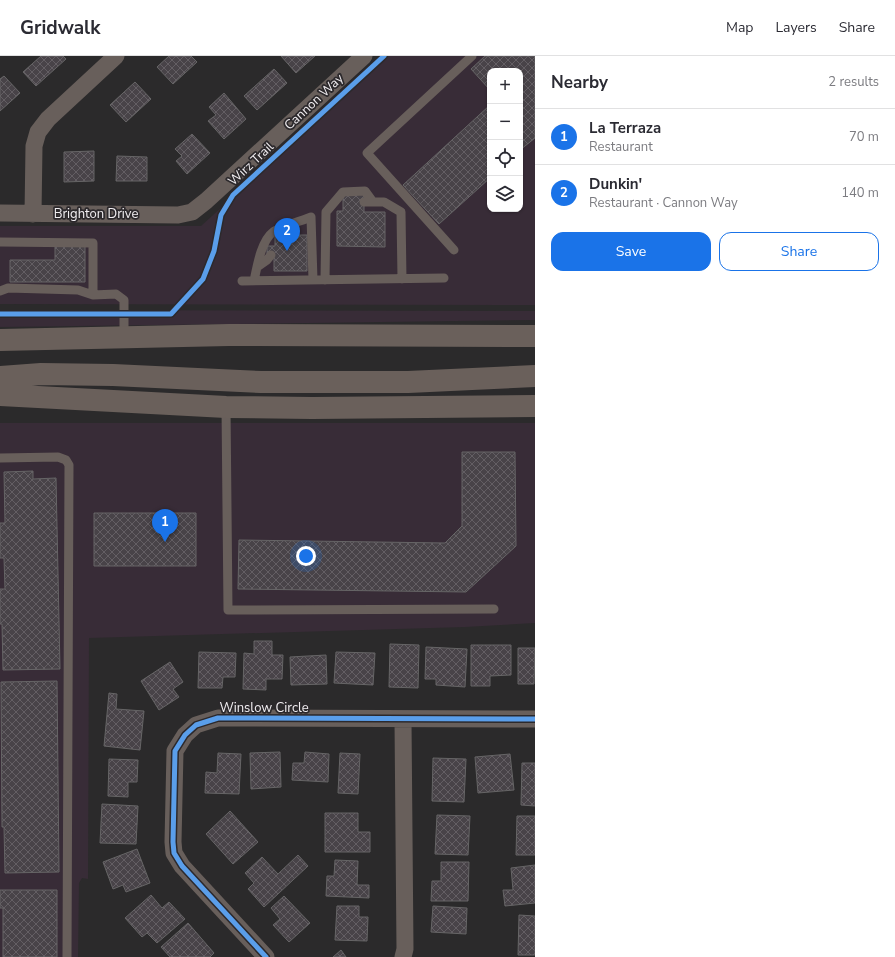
<!DOCTYPE html>
<html lang="en">
<head>
<meta charset="utf-8">
<style>
  body { margin:0; font-family:"Nunito Sans",sans-serif; background:#f2f2f3; color:#2b2b33 }
  .controls { position:absolute; right:12px; top:12px; display:grid; overflow:hidden; border-radius:8px; box-shadow:0 1px 3px #0004 }
  .controls button { width:36px; height:36px; display:grid; place-items:center; padding:0; border:0; border-bottom:1px solid #e1e1e2; background:#fff; color:#2b2b33; font:20px sans-serif }
  .you { position:absolute; left:306px; top:500px; width:14px; height:14px; margin:-10px; border:3px solid #fff; border-radius:50%; background:#1a73e8; box-shadow:0 0 0 6px #1a73e833 }
  .badge { display:grid; place-items:center; width:26px; height:26px; border-radius:50%; background:#1a73e8; color:#fff; font-size:13px; font-weight:700 }
  .pin { position:absolute; translate:-50% -33px; filter:drop-shadow(0 1px 2px #0008) }
  .pin::after { content:''; position:absolute; top:21px; width:14px; height:12px; background:inherit; clip-path:polygon(0 0,100% 0,50% 100%) }
  .list { margin:0; padding:0; list-style:none }
  h2 { display:flex; justify-content:space-between; align-items:center; height:52px; margin:0; padding:0 16px; font-size:17px }
  h2 small { font-size:13px; font-weight:400; color:#7c7c81 }
  .list li { display:grid; grid-template-columns:26px 1fr auto; gap:12px; align-items:center; box-sizing:border-box; height:56px; padding:0 16px; border-top:1px solid #e1e1e2 }
  .list b { display:block; font-size:15px; white-space:nowrap }
  .list p { margin:0; font-size:13px; white-space:nowrap; color:#7c7c81 }
  .list em { font-size:13px; font-style:normal; color:#7c7c81 }
  .actions { display:flex; gap:8px; padding:12px 16px }
  .actions a { flex:1; padding:9px 0; border:1px solid #1a73e8; border-radius:12px; text-align:center; font-size:14px; color:#1a73e8 }
  .actions .main { background:#1a73e8; color:#fff }
  .icon { flex:none; width:22px; height:22px; fill:none; stroke:currentColor; stroke-width:2; stroke-linecap:round; stroke-linejoin:round }
  .map { position:relative; flex:none; width:535px; height:901px; overflow:hidden }
  header { display:flex; align-items:center; gap:24px; box-sizing:border-box; height:56px; padding:0 20px; background:#fff; border-bottom:1px solid #e1e1e2 }
  header strong { font-size:19px }
  nav { display:flex; gap:22px; margin-inline-start:auto; font-size:14px }
  main { display:flex }
  aside { flex:1; background:#fff }
  .map>svg:first-child { display:block }
  .commercial { fill:#382c37; fill-rule:evenodd }
  .building { fill:url(#building-cross-hatch); stroke:#666566 }
  .lines { fill:none; stroke-linecap:round; stroke-linejoin:round }
  .lane { stroke:#685f5b; stroke-width:9 }
  .street { stroke:#685f5b; stroke-width:17 }
  .primary { stroke:#6a605b; stroke-width:22 }
  .cycleway-casing { stroke:#2c292c; stroke-width:8 }
  .cycleway { stroke:#5a9eea; stroke-width:5 }
  .labels { text-anchor:middle; dominant-baseline:central; stroke-width:3.5; stroke-linejoin:round; paint-order:stroke }
  .street-label { font-size:13px; fill:#f1eef1; stroke:#2c292c }
</style>
</head>
<body>
<header>
<strong>Gridwalk</strong>
<nav><a>Map</a><a>Layers</a><a>Share</a></nav>
</header>
<main>
<div class="map">
<svg width="535" height="901" viewBox="0 0 535 901">
  <defs>
    <pattern id="building-cross-hatch" width="8" height="8" patternUnits="userSpaceOnUse"><rect width="8" height="8" fill="#484348"/><path d="M0 0l8 8M0 8l8-8" fill="none" stroke="#635e63"/></pattern>
  </defs>
  <rect width="100%" height="100%" fill="#2b2a2b"/>
  <path class="commercial" d="M388,0H535V249L0,248V170H201ZM490,15H520V153H490Z
    M0,254L535,255V264L0,271Z
    M0,367H535V567L465,571L89,582L88,823L82,822L79,827L78,901H0Z"/>
  <path class="building" d="M41,0H63L66,3L36,30L23,16Z
    M169,0H191L197,6L173,28L157,11Z
    M281,0H315L296,17Z
    M485,0H535V82L520,94V15H490V34L471,13Z
    M274,13L287,27L257,54L244,40Z
    M4,20L20,37L0,55V23Z
    M135,26L151,43L126,66L110,49Z
    M224,37L246,63L224,83L208,65L216,59L209,51Z
    M490,49V122L439,168L403,129Z
    M192,78L210,97L187,118L176,105L182,100L175,93Z
    M94,95V125L64,126V96Z
    M117,100L147,101V125H116Z
    M343,138H364V156H385V191L337,190V155H343Z
    M275,179H307V215H274V199H267V190H275Z
    M55,190H85V226H10V204H55Z
    M462,396H515L516,490L466,536L238,533L239,484L445,487L462,470Z
    M33,415V423L56,422L60,613L3,614L2,568H0V533H5L4,502H0V467H5L4,416Z
    M94,457H196V510H94Z
    M254,585H272V599H283L282,623H266V634L243,633L244,597L254,598Z
    M390,588L419,589L418,632L389,631Z
    M471,589H511V619L490,620V630H471Z
    M426,591L467,593L465,631L436,629V623H425Z
    M518,592H535L534,628H518Z
    M199,596L236,597L235,621H223L222,632H198Z
    M336,596L375,597L373,629L334,627Z
    M326,599L327,628L291,629L290,601Z
    M170,606L183,626L173,633L179,641L159,654L141,625Z
    M57,625L59,816L5,817L4,771H2L1,626Z
    M109,637L117,638L116,653L144,655L140,694L104,690Z
    M280,696L281,731L251,733L250,697Z
    M305,696L329,698L328,726L292,724L293,707H304Z
    M218,697L241,698L239,738L205,737L206,716L217,717Z
    M340,697L360,698L358,738L338,737Z
    M510,698L514,734L478,737L475,701Z
    M433,702L466,703L464,746L432,745Z
    M109,703L138,704L137,726H128V741L108,740Z
    M522,707H535V750L521,749Z
    M102,748L138,750L136,788L100,787Z
    M230,755L258,786L233,808L206,778Z
    M325,757H358V776H370V796H325Z
    M437,759L470,760L468,799L435,798Z
    M517,760H535V799H516Z
    M137,793L150,827L126,836L123,829L113,833L103,806Z
    M298,799L308,810L264,851L248,833L254,827L245,817L262,801L278,818Z
    M335,804L358,805L357,829H369V842L326,840L327,820H334Z
    M441,806H469L468,845H431L432,825H441Z
    M535,809V847L505,850L503,834H513L511,812Z
    M0,834H57V901H3V852H0Z
    M151,839L162,852L169,846L185,863L157,887L147,877L142,881L125,862Z
    M284,840L310,867L289,886L273,869L280,863L271,852Z
    M337,850H359V861H368L367,885L335,884Z
    M433,850L467,852L466,878L431,876Z
    M519,859L535,860V899H518Z
    M188,867L214,897L210,901H170L161,891Z
    M341,894L346,901H333Z"/>
  <g class="lines">
    <path class="lane" d="M364,146H384L401,156L402,223
      M0,186L93,187V239L116,238L124,244V281
      M454,194L367,97L472,0
      M257,211L267,204L271,199
      M325,224L326,156L343,136L365,135L373,146
      M242,225L444,222
      M254,225C257,211 261,185 273,176C281,171 301,165 311,161L313,224
      M0,235L8,232L78,234L93,239
      M226,351L228,554L494,553
      M0,402L58,401L66,404L69,409L67,901"/>
    <path class="street" d="M0,157L178,159L192,156L206,145L364,0
      M33,158L34,90L38,76L48,63L116,0
      M266,901L182,810L174,797L173,786L175,695L185,679L196,669L218,662L535,663
      M403,901L405,893L403,664"/>
    <path class="primary" d="M0,284L229,279L535,280
      M0,321L41,318L113,319L261,326H408L535,320
      M0,339L226,351L312,352L535,350"/>
    <defs>
      <path id="cycleway" d="M0,258H171L203,223L214,195L221,159L233,139L384,0
        M266,901L182,810L174,797L173,786L175,695L185,679L196,669L218,662L535,663"/>
    </defs>
    <use href="#cycleway" class="cycleway-casing"/>
    <use href="#cycleway" class="cycleway"/>
  </g>
  <g class="labels">
    <g class="street-label">
      <text transform="translate(314 46) rotate(-43)">Cannon Way</text>
      <text transform="translate(251 108) rotate(-43)">Wirz Trail</text>
      <text x="96" y="158">Brighton Drive</text>
      <text x="264" y="652">Winslow Circle</text>
    </g>
  </g>
</svg>
<div class="controls">
<button>+</button>
<button>−</button>
<button><svg class="icon" aria-label="locate" viewBox="0 0 24 24"><circle cx="12" cy="12" r="6"/><path d="M12 2v4M12 18v4M2 12h4M18 12h4"/></svg></button>
<button><svg class="icon" aria-label="layers" viewBox="0 0 24 24"><path d="M12 4l9 5-9 5-9-5zM3 14l9 5 9-5"/></svg></button>
</div>
<div class="you"></div>
<div class="pin badge" style="left:165px;top:486px">1</div>
<div class="pin badge" style="left:287px;top:195px">2</div>
</div>
<aside>
<h2>Nearby<small>2 results</small></h2>
<ul class="list">
<li><span class="badge">1</span><div><b>La Terraza</b><p>Restaurant</p></div><em>70 m</em></li>
<li><span class="badge">2</span><div><b>Dunkin'</b><p>Restaurant · Cannon Way</p></div><em>140 m</em></li>
</ul>
<div class="actions"><a class="main">Save</a><a>Share</a></div>
</aside>
</main>
</body>
</html>
